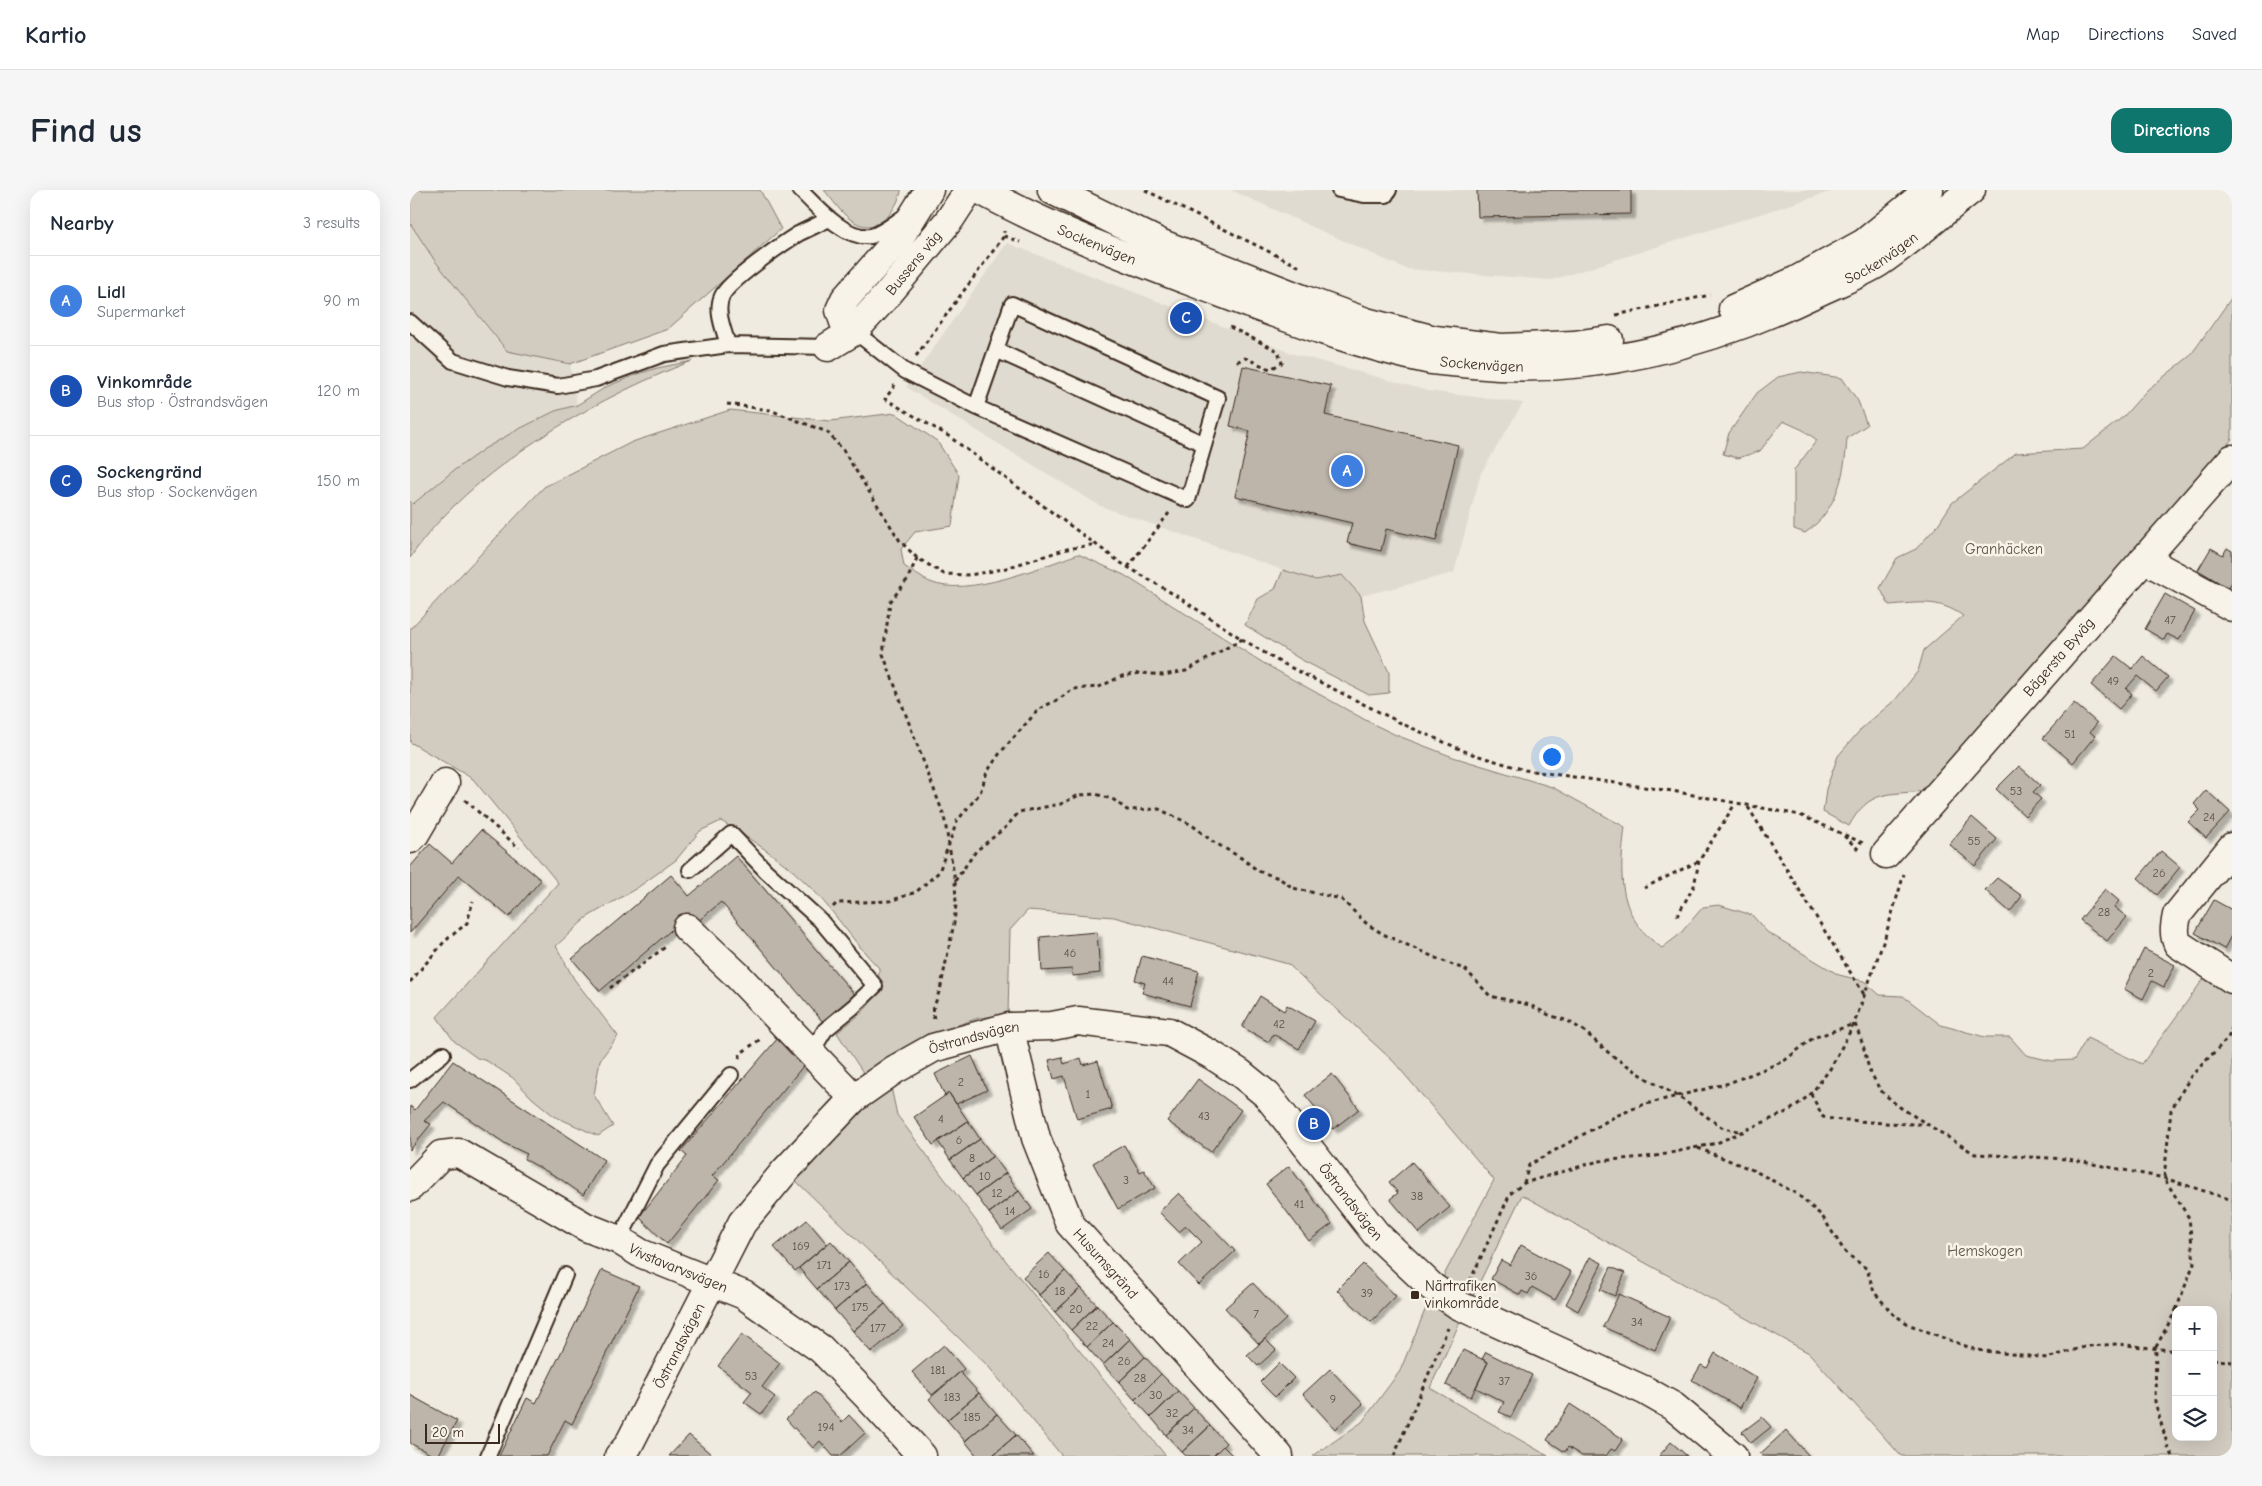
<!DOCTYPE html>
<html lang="en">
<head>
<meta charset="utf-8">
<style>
  body { margin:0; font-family:"Comic Neue",sans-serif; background:#f6f6f7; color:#1f2937 }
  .controls { position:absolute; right:15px; bottom:15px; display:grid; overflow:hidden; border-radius:10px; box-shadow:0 5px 20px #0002 }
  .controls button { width:45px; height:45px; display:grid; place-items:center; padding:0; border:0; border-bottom:1px solid #e0e1e3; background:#fff; color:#1f2937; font:25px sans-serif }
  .scale { position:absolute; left:15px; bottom:12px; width:75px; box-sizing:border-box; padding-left:5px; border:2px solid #3b2a1e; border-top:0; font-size:14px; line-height:18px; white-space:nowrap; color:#3b2a1e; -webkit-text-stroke:4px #f7f3e8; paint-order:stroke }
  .you { position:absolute; left:1141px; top:566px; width:18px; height:18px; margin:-12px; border:4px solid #fff; border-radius:50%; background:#1a73e8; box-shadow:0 0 0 8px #1a73e833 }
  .badge { display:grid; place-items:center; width:32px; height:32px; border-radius:50%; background:#0f766e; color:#fff; font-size:16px; font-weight:700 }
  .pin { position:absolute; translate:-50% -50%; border:2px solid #fff; box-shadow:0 1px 5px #0006 }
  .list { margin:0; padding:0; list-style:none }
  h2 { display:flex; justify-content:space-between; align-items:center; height:65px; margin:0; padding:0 20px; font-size:21px }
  h2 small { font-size:16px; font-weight:400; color:#747a83 }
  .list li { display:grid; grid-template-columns:32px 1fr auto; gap:15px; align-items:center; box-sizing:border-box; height:90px; padding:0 20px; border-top:1px solid #e0e1e3 }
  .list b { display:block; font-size:19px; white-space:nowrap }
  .list p { margin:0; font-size:16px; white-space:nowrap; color:#747a83 }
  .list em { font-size:16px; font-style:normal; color:#747a83 }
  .icon { flex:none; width:28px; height:28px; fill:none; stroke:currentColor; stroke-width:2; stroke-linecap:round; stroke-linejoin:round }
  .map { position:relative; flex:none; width:1822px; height:1266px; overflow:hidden; border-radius:15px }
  header { display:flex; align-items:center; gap:30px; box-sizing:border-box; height:70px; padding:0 25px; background:#fff; border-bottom:1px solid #e0e1e3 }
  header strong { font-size:24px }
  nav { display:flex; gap:28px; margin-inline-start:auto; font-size:18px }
  .intro { display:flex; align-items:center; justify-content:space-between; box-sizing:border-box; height:120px; padding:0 30px }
  h1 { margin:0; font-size:35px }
  .button { padding:12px 22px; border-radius:15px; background:#0f766e; color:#fff; font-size:18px; font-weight:700 }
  main { display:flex; gap:30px; padding:0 30px }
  aside { flex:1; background:#fff; border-radius:15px; box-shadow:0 5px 20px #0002 }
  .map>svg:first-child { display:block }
  .built { fill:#e0dbd0 }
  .green { fill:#d1cbc0; stroke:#867a6f; fill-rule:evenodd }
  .building { fill:#bdb5aa; stroke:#3b2a1e; filter:url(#shadow) }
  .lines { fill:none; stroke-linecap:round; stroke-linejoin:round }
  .service-casing { stroke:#3b2a1e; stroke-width:18 }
  .minor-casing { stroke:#3b2a1e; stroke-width:31 }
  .secondary-casing { stroke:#3b2a1e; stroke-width:31 }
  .path { stroke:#3b2a1e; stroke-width:3; stroke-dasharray:4 4; stroke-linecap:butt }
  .service { stroke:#f7f3e8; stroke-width:14 }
  .minor { stroke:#f7f3e8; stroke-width:28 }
  .secondary { stroke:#f7f3e8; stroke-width:28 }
  .poi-dot { fill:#3b2a1e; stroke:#f7f3e8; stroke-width:2 }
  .labels { text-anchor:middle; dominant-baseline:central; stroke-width:5; stroke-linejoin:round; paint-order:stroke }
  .number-label { font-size:12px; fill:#5c4d41 }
  .street-label { font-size:15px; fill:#3b2a1e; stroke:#f7f3e8 }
  .park-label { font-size:15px; fill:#605246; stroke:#f7f3e8 }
  .poi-label { font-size:15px; fill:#3b2a1e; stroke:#f7f3e8; text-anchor:start }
</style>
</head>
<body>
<header>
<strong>Kartio</strong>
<nav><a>Map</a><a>Directions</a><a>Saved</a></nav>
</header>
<div class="intro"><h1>Find us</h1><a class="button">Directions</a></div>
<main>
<aside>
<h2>Nearby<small>3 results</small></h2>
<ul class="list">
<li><span class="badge" style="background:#3f7fe0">A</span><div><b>Lidl</b><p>Supermarket</p></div><em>90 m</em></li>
<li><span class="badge" style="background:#1a4fb4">B</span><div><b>Vinkområde</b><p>Bus stop · Östrandsvägen</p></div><em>120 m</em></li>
<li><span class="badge" style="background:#1a4fb4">C</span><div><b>Sockengränd</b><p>Bus stop · Sockenvägen</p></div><em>150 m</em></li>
</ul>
</aside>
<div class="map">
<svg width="1822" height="1266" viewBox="0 0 1822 1266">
  <defs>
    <filter id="shadow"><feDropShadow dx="4.5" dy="4.5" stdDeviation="1" flood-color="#0004"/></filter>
  </defs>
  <rect width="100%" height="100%" fill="#efebe0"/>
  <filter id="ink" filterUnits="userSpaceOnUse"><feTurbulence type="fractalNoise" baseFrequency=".02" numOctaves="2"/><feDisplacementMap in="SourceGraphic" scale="10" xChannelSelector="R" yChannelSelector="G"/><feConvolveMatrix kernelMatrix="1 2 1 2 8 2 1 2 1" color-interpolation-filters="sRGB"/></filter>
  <g filter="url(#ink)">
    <path class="built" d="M821,0H1426L1142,90L996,79Z
      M0,33L25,71L96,161L160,174L167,215L145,221L105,241L43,281L3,314L0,311Z
      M597,53L884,164L1018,201L1113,213L1071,283L1044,383L951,406L932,385L906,390L873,380L690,316L496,197Z"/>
    <path class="green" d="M0,0H350L371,39L258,139L160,174L97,161L25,71L0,33Z
      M414,0H491V2C485,24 464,48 440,29C430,22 422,9 414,0Z
      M1822,107V249L1515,601C1478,605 1459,599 1439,636L1413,622L1416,599L1428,566L1452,538L1486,509L1508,481L1514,460L1553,426C1528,408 1508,413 1479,415L1470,398L1487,368L1506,359L1527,336L1542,313L1606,263L1673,259L1714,226L1737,200L1780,166Z
      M282,171C185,208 59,280 0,368V311L3,314L43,281L74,259L105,241L145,221L167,215L196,197L225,185L247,178Z
      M1391,182L1432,188L1448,211L1457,235L1437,248C1435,284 1427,321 1395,343L1384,339V280L1407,250L1393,240L1373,231L1350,261L1328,268L1313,264L1319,243L1347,203L1368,187Z
      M320,220L420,231L485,223L527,251L549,285L542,336L505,342L491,359L494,376C502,381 511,388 520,392C557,408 631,377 668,364L714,385L855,474L959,532L986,545L1043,567L1142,597L1215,637C1209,687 1207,726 1252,758L1269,745L1293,717L1309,715L1342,725L1357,742L1429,785L1454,791L1470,805L1493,806L1531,835L1575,847H1600L1616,865L1642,871L1664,870L1677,848L1732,874L1797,784L1822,798V1266H1491L1399,1163L1112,1005L1062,1108L1033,1087L1084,990L984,872L878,774L704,727L618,720L600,740L598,825L568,828L520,845L456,887L427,843C453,821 469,815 469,778C442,751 422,717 394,691C369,667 340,649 311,631L290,641L266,670L227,698L176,728L146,756L164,789L208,846L190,870L184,905L203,936L188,946L144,926L122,908L103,888L77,871L67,868L44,851L27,827L148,693L63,589L0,552V439L134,297L222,252ZM1766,1120H1803V1247H1766Z
      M873,380L906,390L932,385L951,406L955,431L979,482V503L959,505L890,469L835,435L848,409L865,399Z
      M481,897L487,925L596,1071L756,1266H652L578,1176L385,990L458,914Z
      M1018,1113L1050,1132L1020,1198L1138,1266H903L952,1232L990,1181Z"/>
    <path class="building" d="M1067,0H1221V24L1068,27Z
      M833,176L921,196L915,225L1048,255L1026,351L976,339L971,361L937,353L942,333L825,306L840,241L820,236Z
      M1801,358L1813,365L1817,358L1822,361V392L1818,398L1788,380Z
      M1755,404L1785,421L1769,450L1757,444L1754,450L1735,439Z
      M1706,466L1722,479L1733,466L1758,487L1746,501L1727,486L1716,499L1722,504L1709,519L1681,495Z
      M1664,513L1687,533L1680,542L1685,546L1663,573L1633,548Z
      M1609,576L1630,595L1623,602L1631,609L1615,626L1586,599Z
      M1796,600L1820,622L1796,648L1778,632L1790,620L1784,614Z
      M1562,627L1587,649L1565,676L1539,654Z
      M71,640L131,690L99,727L49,685L0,743V677L20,654L42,673Z
      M1751,661L1770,677L1747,705L1728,688Z
      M326,666L445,805L413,832L311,712L287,732L280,724L190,801L162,769L261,685L279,706Z
      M1587,688L1612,706L1600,722L1575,700Z
      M1695,699L1709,711L1704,717L1717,727L1697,751L1670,730Z
      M1804,710L1822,720V744L1814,759L1785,743Z
      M687,742L690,783L663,786L662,779L632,781L630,747Z
      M1734,759L1765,775L1754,797L1742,791L1733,809L1714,799Z
      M732,766L789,781L780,816L732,803L735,793L725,790Z
      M850,806L874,821L877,815L905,831L889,859L863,844L859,852L832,837Z
      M368,848L399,869L302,986L309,990L257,1054L229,1027L277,966L271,961Z
      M562,866L577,900L546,914L539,903L535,906L525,884Z
      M652,867L654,874L671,868L673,875L688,871L702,919L667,929L654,886L644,889L639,870Z
      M43,871L194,970L173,1005L149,988L114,969L117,964L96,954L34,912L14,931L21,934L0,960V916L5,920Z
      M922,884L949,919L923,939L895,905Z
      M788,889L831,920L801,962L757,931Z
      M539,903L558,931L523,955L504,927Z
      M558,931L570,949L540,970L528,951Z
      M570,949L583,966L553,988L540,970Z
      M714,955L730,982L734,980L745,998L708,1019L683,973Z
      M583,966L596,983L566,1005L553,988Z
      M1002,972L1040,1017L1009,1043L980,1009L988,1003L979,992Z
      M879,976L922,1034L899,1051L856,994Z
      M596,983L609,1001L579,1023L566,1005Z
      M609,1001L622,1019L592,1040L579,1023Z
      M769,1003L825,1061L789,1095L769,1074L792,1052L776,1036L769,1042L749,1022Z
      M397,1030L417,1054L385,1081L364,1057Z
      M421,1051L439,1072L407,1099L389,1078Z
      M1111,1055L1161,1082L1145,1110L1122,1097L1118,1104L1112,1101L1110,1105L1081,1089L1091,1070L1100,1075Z
      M639,1063L655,1081L629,1105L613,1087Z
      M1180,1067L1192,1073L1168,1121L1156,1114Z
      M439,1072L457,1093L425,1120L407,1099Z
      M953,1074L986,1106L961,1132L927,1100Z
      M1201,1077L1215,1083L1205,1106L1190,1100Z
      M192,1080L229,1096L162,1234L155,1230L137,1266H89L117,1208L126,1213Z
      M655,1081L671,1098L645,1122L629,1105Z
      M457,1093L475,1114L443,1141L425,1120Z
      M843,1093L876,1129L849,1154L815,1118Z
      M671,1098L687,1115L661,1140L645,1122Z
      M1209,1104L1260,1127L1245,1160L1193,1137Z
      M475,1114L493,1136L461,1162L443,1141Z
      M687,1115L703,1132L677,1157L661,1140Z
      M703,1132L720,1149L693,1175L677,1157Z
      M332,1144L370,1173L352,1197L365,1207L351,1224L334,1212L342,1202L308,1176Z
      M720,1149L735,1167L709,1192L693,1175Z
      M855,1149L866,1160L848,1176L837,1165Z
      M534,1155L554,1179L522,1205L502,1182Z
      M1053,1160L1078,1172L1061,1207L1036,1195Z
      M1076,1162L1122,1185L1101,1227L1089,1222L1094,1212L1066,1198L1078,1172L1072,1169Z
      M1305,1163L1347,1188L1330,1218L1282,1190L1291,1175L1297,1178Z
      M735,1167L751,1184L725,1210L709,1192Z
      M869,1173L884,1188L865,1207L850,1192Z
      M920,1179L953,1214L925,1239L893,1204Z
      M550,1182L569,1203L537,1230L519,1209Z
      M751,1184L768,1201L741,1227L725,1210Z
      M768,1201L784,1218L756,1245L741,1227Z
      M405,1202L432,1232L439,1225L455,1243L430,1266H423L410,1251L403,1258L376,1229Z
      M569,1203L587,1224L555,1251L537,1230Z
      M0,1205L47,1231L28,1266H24L0,1253Z
      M1160,1214L1213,1249L1205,1261L1201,1259L1196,1266H1172L1158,1257L1155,1262L1137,1250Z
      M784,1218L800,1236L772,1262L756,1245Z
      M587,1224L606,1245L582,1266H567L555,1251Z
      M1352,1227L1361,1237L1341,1253L1332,1242Z
      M800,1236L816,1253L803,1266H776L772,1262Z
      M1376,1240L1399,1266H1352L1350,1264Z
      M279,1245L303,1266H259Z
      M606,1245L624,1266H582Z
      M1261,1252L1277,1266H1249Z
      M813,1256L823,1266H803Z"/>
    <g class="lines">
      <defs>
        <path id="service" d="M390,0C407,17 435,50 461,46C473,43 484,33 495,26
          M929,0L954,5H976L979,0
          M0,132L43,171L98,188L148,196L186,189L254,164L318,155L418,157
          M444,141L495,181L566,217L778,310L808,208L602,114L566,217
          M318,155C314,140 305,121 312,106C319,91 372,54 388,44C398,39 409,34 419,29
          M586,160L794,254
          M280,680L321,644L356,681L410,730L465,796L443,817L415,840L401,863
          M0,890L33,864
          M209,1050L247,975L321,885
          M78,1266L155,1085"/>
        <g id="minor">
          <path d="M444,141L434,132L430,120L435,109L489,48L519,0"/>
          <path id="s1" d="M418,157L444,141L477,105L540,29L559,0"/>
          <path d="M1734,369L1822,417"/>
          <path d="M0,649L5,644L35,593"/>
          <path d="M1822,657L1767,725C1765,735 1763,744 1768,754L1822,789"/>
          <path id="s2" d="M1476,664L1822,269"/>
          <path d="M277,738L326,784L444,908"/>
          <path id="s3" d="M599,837L626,948L660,1034L869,1266"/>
          <path id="s4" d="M0,997L31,965L49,963L176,1037L209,1050L230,1063L334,1105L411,1159L458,1207L512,1266"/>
          <path id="s5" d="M209,1266L218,1256L332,1033L375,981L444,908L484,880L523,858L599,837L642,836L668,831L759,842L802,865L830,883L857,905L966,1044L1022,1097L1048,1115L1236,1201L1264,1217L1323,1266"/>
        </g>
        <g id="secondary">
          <path id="s6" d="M570,0C645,41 727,71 806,101C877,128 947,155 1021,170C1035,172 1049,173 1063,174C1185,186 1301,154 1410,101C1429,92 1450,84 1468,73C1500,52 1530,24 1561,0"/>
          <path d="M642,0L752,54L895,110L956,132L1025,150L1091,158L1164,155L1199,150"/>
          <path d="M1323,119L1385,91L1454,53L1519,0"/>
        </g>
      </defs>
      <use href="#service" class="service-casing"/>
      <use href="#minor" class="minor-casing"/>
      <use href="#secondary" class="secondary-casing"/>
      <path class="path" d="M735,0L892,78
        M594,46L610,52
        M1206,125L1300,105
        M820,137L868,161L872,173L860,179L835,168L824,173
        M506,166L594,46V41
        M485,195L475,209L537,245L711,373L765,405L832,449L868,471L995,535L1059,563L1115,580L1262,601L1390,625L1453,653
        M317,214L360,220L417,242L433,260L490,351L507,368L534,384L560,385L593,379L657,359L687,354
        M507,368L497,390L480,412L473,464L534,626L545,691L546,714L544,733L531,796L523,820L524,832
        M718,377L759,323
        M55,610L109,658
        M1338,617L1455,806
        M1434,646L1450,661
        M545,691L566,661L596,637L609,622L651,614L669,605L686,604L704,610L717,620L749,619L782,635L802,651L833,669L848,681L869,688L883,698L931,709L957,734L973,744L1028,769L1056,780L1080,806L1120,815L1139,825L1158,831L1174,841L1200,864L1239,890L1269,907L1313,938L1334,942
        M1234,698L1289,671
        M423,717L427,713L480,711L506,702L529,682L547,631L570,603L577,582L590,563L629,519L649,509L663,499L689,497L712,486L731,483L753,485L776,481L832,449
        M1267,726L1284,696L1289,671L1325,614
        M0,792L34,752L57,733L63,711
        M200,798L258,755
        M1445,834L1453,855L1459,879L1470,900L1488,916L1565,964L1658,969L1754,988L1822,1010
        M329,868L331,863L352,848
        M1401,904L1413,927C1427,931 1435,929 1448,931C1471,933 1491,934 1514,934
        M1288,958L1345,981L1387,1004L1412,1026L1435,1062L1457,1079L1464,1102L1483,1124L1500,1135L1566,1160L1637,1168L1678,1156L1708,1154L1766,1161
        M1114,993L1119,975L1206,926L1232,915L1319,893L1374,871L1403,848L1444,834
        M1060,1091L1100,1004L1114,993L1189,971L1246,966L1307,953L1379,921L1401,904L1420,879L1444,834L1475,747L1494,684
        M1766,1120L1784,1073L1779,1028L1754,988L1761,920L1781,886L1818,848L1822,838
        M1803,1169L1822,1172
        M984,1266L1038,1138
        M1763,1266L1758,1257L1745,1212L1746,1157L1766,1120"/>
      <use href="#service" class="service"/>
      <use href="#minor" class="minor"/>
      <use href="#secondary" class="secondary"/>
    </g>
  </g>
  <rect class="poi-dot" x="1000" y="1100" width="10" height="10" rx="2.5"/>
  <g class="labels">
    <g class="number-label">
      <text x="1760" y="430">47</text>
      <text x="1703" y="491">49</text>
      <text x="1660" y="544">51</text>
      <text x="1606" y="601">53</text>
      <text x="1799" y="627">24</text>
      <text x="1564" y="651">55</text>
      <text x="1749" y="683">26</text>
      <text x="1694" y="722">28</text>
      <text x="660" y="763">46</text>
      <text x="1741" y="783">2</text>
      <text x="758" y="791">44</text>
      <text x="869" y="834">42</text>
      <text x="551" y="892">2</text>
      <text x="678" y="904">1</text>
      <text x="794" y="926">43</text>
      <text x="531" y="929">4</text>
      <text x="549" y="950">6</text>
      <text x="562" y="968">8</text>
      <text x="575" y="986">10</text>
      <text x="716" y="990">3</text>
      <text x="587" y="1003">12</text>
      <text x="1007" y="1006">38</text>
      <text x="889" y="1014">41</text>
      <text x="600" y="1021">14</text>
      <text x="391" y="1056">169</text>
      <text x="414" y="1075">171</text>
      <text x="634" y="1084">16</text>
      <text x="1121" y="1086">36</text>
      <text x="432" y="1096">173</text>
      <text x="650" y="1101">18</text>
      <text x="957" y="1103">39</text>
      <text x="450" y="1117">175</text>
      <text x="666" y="1119">20</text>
      <text x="846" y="1124">7</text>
      <text x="1227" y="1132">34</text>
      <text x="682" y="1136">22</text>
      <text x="468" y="1138">177</text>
      <text x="698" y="1153">24</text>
      <text x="714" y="1171">26</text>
      <text x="528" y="1180">181</text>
      <text x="341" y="1186">53</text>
      <text x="730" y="1188">28</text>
      <text x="1094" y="1191">37</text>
      <text x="746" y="1205">30</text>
      <text x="542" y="1207">183</text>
      <text x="923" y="1209">9</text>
      <text x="762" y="1223">32</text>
      <text x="562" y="1227">185</text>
      <text x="416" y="1237">194</text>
      <text x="778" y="1240">34</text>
    </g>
    <g class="street-label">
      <text stroke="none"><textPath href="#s6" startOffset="129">Sockenvägen</textPath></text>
      <text stroke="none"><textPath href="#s6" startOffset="954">Sockenvägen</textPath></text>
      <text stroke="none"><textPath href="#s1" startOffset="121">Bussens väg</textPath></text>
      <text stroke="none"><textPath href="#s6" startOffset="534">Sockenvägen</textPath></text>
      <text stroke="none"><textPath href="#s2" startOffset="262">Bägersta Byväg</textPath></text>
      <text stroke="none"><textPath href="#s5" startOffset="568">Östrandsvägen</textPath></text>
      <text stroke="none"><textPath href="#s5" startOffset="1018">Östrandsvägen</textPath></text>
      <text stroke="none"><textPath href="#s3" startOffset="260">Husumsgränd</textPath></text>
      <text stroke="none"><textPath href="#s4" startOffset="311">Vivstavarvsvägen</textPath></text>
      <text stroke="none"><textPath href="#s5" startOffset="126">Östrandsvägen</textPath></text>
    </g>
    <g class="park-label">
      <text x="1594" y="359">Granhäcken</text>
      <text x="1575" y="1061">Hemskogen</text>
    </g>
    <g class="poi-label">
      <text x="1015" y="1096">Närtrafiken<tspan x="1015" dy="17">vinkområde</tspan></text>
    </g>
  </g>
</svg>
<div class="controls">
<button>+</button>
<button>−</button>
<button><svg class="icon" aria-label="layers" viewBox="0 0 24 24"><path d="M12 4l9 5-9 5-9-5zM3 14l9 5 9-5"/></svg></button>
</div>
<div class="scale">20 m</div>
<div class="you"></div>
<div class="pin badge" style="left:937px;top:281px;background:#3f7fe0">A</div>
<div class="pin badge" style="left:904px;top:934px;background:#1a4fb4">B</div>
<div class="pin badge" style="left:776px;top:128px;background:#1a4fb4">C</div>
</div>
</main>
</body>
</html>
